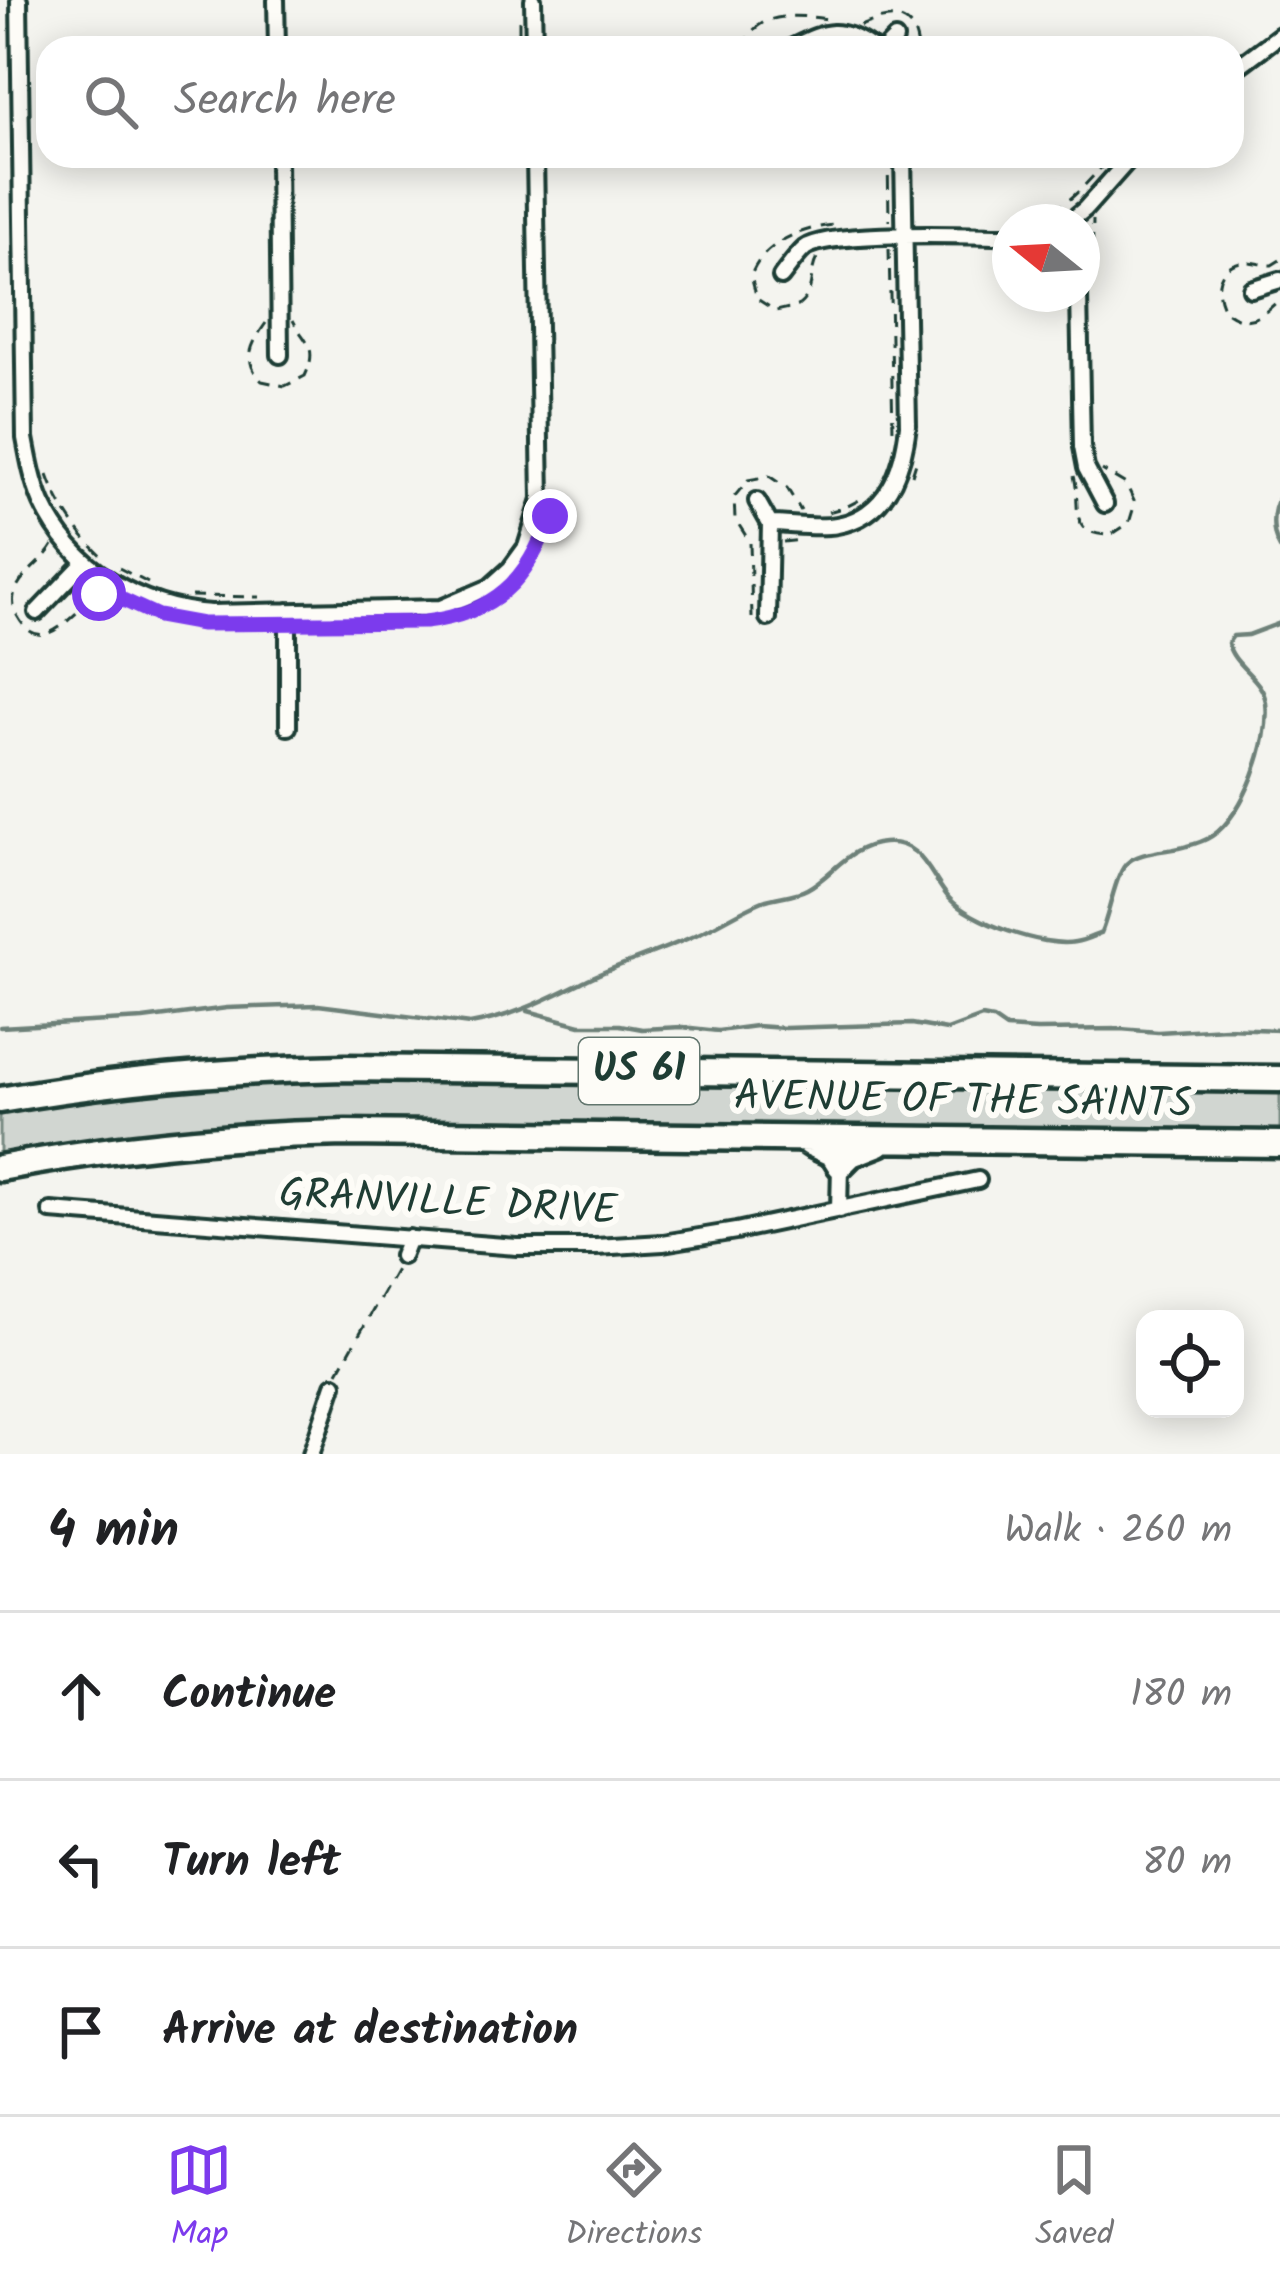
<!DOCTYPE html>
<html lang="en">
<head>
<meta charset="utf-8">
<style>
  body { margin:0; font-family:Kalam,sans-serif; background:#f6f6f6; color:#202124 }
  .controls { position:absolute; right:36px; bottom:36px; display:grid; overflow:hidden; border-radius:24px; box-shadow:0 6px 30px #0003 }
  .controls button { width:108px; height:108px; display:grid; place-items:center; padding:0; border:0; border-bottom:3px solid #e0e0e0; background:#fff; color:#202124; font:60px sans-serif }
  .compass { position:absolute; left:992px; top:204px; width:108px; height:108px; border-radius:50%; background:#fff; box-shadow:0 6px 30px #0003; rotate:288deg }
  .stop { position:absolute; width:36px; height:36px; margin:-27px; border:9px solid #7c3aed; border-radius:50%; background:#fff }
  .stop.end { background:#7c3aed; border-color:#fff; box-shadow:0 3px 12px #0008 }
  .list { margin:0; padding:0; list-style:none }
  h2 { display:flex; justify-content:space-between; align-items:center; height:156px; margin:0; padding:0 48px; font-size:51px }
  h2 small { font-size:39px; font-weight:400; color:#757577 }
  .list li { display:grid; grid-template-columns:78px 1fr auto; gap:36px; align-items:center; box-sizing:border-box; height:168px; padding:0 48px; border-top:3px solid #e0e0e0 }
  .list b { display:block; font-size:45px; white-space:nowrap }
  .list em { font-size:39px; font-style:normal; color:#757577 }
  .icon { flex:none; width:66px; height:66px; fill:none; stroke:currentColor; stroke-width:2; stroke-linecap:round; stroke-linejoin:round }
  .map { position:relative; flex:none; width:1280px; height:1454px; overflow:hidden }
  .search { position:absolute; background:#fff; box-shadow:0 6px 30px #0003; left:36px; right:36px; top:36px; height:132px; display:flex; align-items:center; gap:30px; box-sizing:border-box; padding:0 42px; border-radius:36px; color:#757577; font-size:45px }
  .sheet { height:660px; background:#fff }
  nav { display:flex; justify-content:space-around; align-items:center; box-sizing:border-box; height:168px; border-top:3px solid #e0e0e0; background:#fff; font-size:33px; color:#757577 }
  nav a { display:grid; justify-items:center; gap:6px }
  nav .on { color:#7c3aed }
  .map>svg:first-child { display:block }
  .green { fill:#d1d6d1; stroke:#788a82; stroke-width:3 }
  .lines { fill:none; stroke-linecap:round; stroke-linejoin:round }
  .stream { stroke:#6e8179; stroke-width:4.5 }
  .street-casing { stroke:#1f3d34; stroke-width:22 }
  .highway-casing { stroke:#1f3d34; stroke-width:33 }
  .path { stroke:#1f3d34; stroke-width:3; stroke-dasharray:12 9; stroke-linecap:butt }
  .street { stroke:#fdfcf7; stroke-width:14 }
  .highway { stroke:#fdfcf7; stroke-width:24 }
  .route { stroke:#7c3aed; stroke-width:15 }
  .labels { text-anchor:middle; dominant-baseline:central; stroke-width:12; stroke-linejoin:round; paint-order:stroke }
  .shield { fill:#fdfcf7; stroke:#62766e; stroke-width:3 }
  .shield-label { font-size:39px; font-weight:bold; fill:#1f3d34 }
  .street-label { font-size:42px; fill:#1f3d34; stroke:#fdfcf7 }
</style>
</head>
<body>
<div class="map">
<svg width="1280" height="1454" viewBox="0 0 1280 1454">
  <rect width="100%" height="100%" fill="#f4f4ef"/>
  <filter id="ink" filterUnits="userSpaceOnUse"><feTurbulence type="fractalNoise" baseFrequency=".00833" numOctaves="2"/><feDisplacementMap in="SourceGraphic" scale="24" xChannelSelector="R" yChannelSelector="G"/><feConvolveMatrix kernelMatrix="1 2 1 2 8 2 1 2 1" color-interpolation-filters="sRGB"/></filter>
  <g filter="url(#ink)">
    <path class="green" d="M299,1076L1280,1087V1135L328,1125L0,1159V1109L130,1088Z"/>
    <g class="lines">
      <path class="stream" d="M1280,496C1271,512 1271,533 1280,548
        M528,1011L580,1025H620L642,1029L682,1027L718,1031L756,1026L785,1028L912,1024L947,1030L982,1017L993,1019L1006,1028L1037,1030L1120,1029L1158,1032L1226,1028L1280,1030
        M0,1027L143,1019L227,1008L318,1005L470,1024C513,1017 549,998 588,979C624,962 662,951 698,934C720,924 741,910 763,901C777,896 794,896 807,889C834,875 847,846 884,843C922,840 929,875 949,898C970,922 1044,948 1075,942C1084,941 1093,936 1101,933C1109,915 1115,876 1126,864C1139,850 1170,852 1187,846C1195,844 1206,840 1212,836C1245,814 1271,740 1266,703C1263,677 1233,667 1228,643L1233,636L1248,635L1280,623"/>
      <defs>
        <path id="street" d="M19,0L25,438C29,460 33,482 42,503C72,569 140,608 211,613L441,608L490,587L510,569L526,547L541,499L535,156
          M276,0L277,48
          M533,0L534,48
          M791,48C827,31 837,25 872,48
          M886,48L895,39
          M1232,71L1280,35
          M278,156L280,355
          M1069,222L1085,209L1132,156
          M781,277C788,268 796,256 805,248C829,230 973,236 1010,236
          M1251,289L1280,280
          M1079,294L1082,447L1086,468L1105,504
          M757,501L770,524
          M288,611V727
          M37,612L84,563
          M768,618L770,524C791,524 816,529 837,525C888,516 903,469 908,425L903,156
          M839,1210L840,1165
          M51,1211L517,1247H596L663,1243L736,1231L978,1180
          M402,1256L409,1238
          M311,1454L334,1385"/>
        <path id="highway" d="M0,1100C115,1080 229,1070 345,1068L1280,1079
          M810,1143L833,1154L840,1165L851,1154L879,1143
          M0,1168C115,1146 229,1135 346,1133L1280,1144"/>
      </defs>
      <use href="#street" class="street-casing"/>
      <use href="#highway" class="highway-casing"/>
      <path class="path" d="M519,20V48
        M860,26C888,15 913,9 918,48
        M743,48C756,10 794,15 828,19
        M888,156L889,221
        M1012,222C1060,220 1081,188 1112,156
        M889,249L893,431
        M817,258C808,275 816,292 798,306L776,311L757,299L751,276C762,243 803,227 836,225
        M1280,260L1272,265C1262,265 1251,261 1241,262C1215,267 1214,293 1225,311C1248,329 1262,316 1280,299
        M1092,289L1093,220
        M266,323C252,343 241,360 262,381L285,386L305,376C319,346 305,344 293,320
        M48,475C59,507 80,537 106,560
        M912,475L918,456
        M1074,476C1082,504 1065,535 1111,535L1129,523L1135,503L1126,484L1102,470
        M828,512L846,507L863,498
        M783,542L803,540
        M53,545C44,561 24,572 16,589C12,598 13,609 18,617C45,665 80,599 104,593
        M119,568L148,583
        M191,596L260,597
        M455,617L485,605
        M752,618L750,542L735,519L734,497L748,480L769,476L787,488L801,511
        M338,1372L398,1266"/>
      <use href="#street" class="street"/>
      <use href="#highway" class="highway"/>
    </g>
  </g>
  <g class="lines" filter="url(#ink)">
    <path class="route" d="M99,594H110L158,616L202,624L425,622C495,613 528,581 550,516"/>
  </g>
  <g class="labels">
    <rect class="shield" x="579" y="1038" width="120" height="66" rx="9"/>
    <g class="shield-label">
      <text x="639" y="1071">US 61</text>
    </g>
    <g class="street-label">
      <text transform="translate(963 1101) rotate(1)">AVENUE OF THE SAINTS</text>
      <text transform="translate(448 1203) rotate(3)">GRANVILLE DRIVE</text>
    </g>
  </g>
</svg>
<div class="controls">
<button><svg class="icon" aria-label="locate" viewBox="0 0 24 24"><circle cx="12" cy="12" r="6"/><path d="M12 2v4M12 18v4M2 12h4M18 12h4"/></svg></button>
</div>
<svg class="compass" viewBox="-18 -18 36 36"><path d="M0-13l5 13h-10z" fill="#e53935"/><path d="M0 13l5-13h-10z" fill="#757577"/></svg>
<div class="stop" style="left:99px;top:594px"></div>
<div class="stop end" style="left:550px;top:516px"></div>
<div class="search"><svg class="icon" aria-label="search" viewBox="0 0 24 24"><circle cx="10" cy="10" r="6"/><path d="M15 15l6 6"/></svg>Search here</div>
</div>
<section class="sheet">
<h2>4 min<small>Walk · 260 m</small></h2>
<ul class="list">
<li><svg class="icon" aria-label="ahead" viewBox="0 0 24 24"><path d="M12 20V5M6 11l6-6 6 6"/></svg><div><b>Continue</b></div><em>180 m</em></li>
<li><svg class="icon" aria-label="left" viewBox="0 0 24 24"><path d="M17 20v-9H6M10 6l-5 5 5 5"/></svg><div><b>Turn left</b></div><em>80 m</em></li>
<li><svg class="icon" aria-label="arrive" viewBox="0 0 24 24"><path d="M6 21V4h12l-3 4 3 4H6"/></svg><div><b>Arrive at destination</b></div></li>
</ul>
</section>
<nav>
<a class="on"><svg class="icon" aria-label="map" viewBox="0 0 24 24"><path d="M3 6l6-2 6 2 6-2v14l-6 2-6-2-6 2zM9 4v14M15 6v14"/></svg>Map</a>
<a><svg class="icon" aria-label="directions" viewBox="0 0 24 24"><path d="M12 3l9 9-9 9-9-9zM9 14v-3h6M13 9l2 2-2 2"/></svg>Directions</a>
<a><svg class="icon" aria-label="saved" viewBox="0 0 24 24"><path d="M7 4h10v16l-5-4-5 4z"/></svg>Saved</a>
</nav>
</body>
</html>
